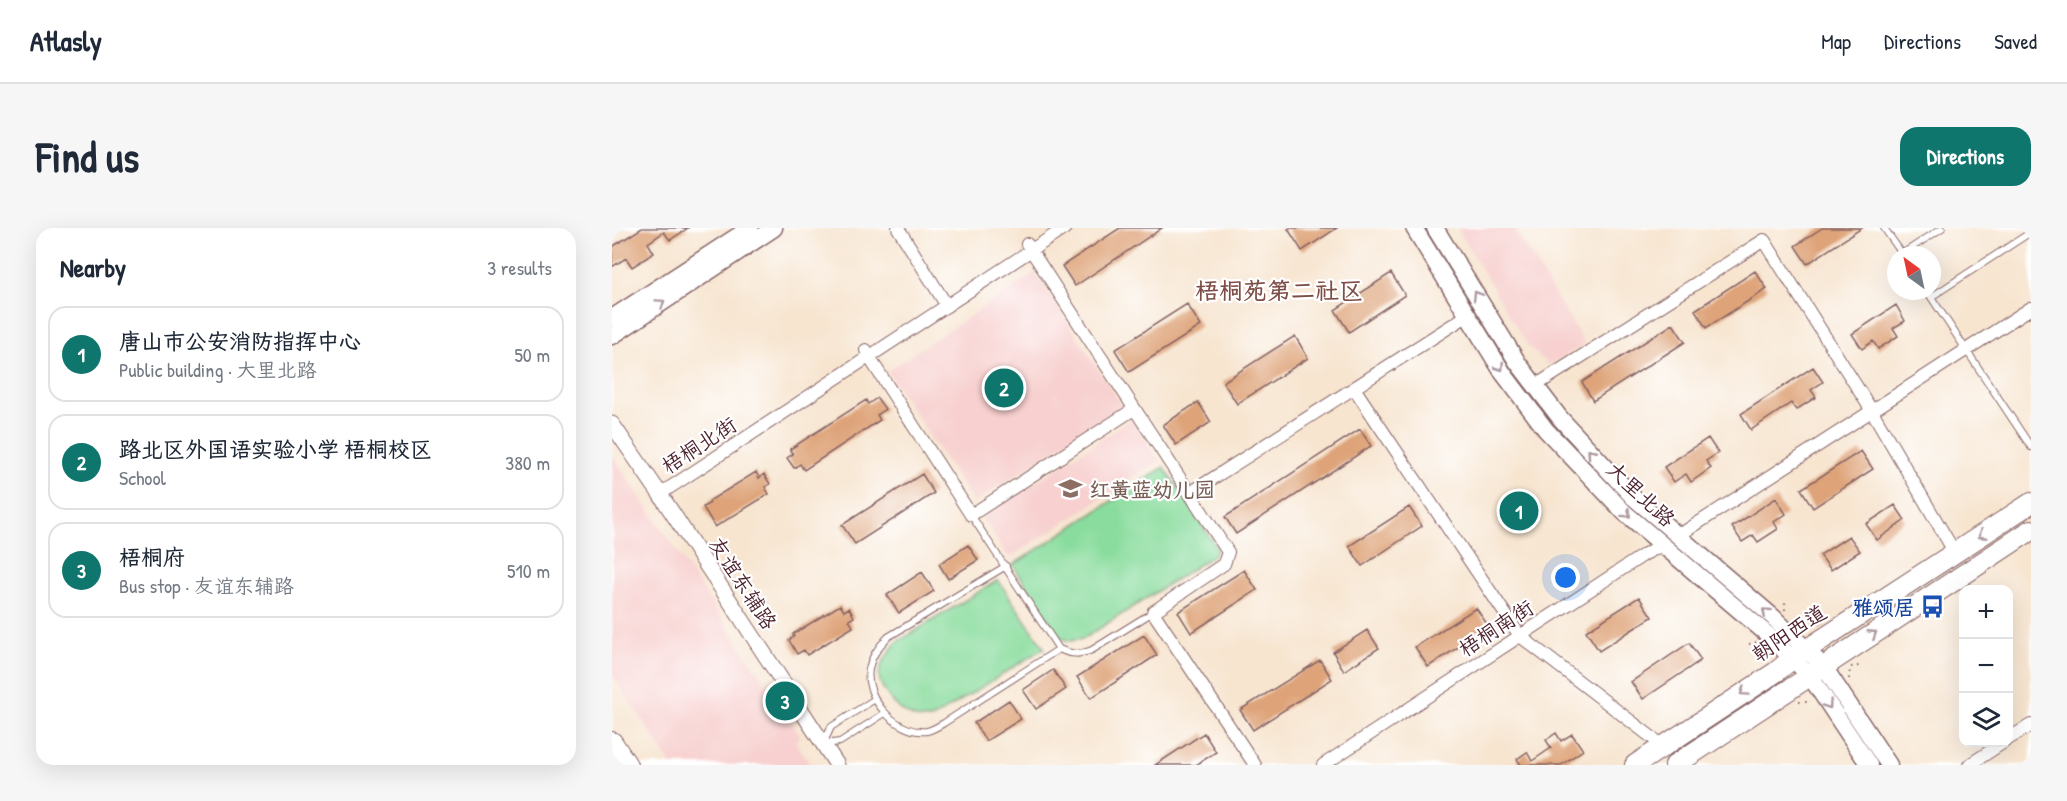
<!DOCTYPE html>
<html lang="en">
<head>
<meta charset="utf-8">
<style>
  body { margin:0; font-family:"Patrick Hand","LXGW WenKai TC",sans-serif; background:#f6f6f7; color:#1f2937 }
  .controls { position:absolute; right:18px; bottom:18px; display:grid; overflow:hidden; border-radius:12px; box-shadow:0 6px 24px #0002 }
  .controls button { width:54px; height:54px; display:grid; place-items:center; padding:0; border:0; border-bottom:2px solid #e0e1e3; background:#fff; color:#1f2937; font:30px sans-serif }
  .compass { position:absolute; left:1275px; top:18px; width:54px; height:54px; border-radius:50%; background:#fff; box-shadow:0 6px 24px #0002; rotate:327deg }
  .you { position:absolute; left:954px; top:350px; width:21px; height:21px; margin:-15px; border:4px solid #fff; border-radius:50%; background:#1a73e8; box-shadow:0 0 0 9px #1a73e833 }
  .badge { display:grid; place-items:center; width:39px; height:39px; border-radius:50%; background:#0f766e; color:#fff; font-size:20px; font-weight:700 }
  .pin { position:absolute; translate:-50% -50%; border:3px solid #fff; box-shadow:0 2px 6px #0006 }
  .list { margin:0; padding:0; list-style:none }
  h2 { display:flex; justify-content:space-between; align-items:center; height:78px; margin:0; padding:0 24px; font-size:26px }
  h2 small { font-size:20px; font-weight:400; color:#747a83 }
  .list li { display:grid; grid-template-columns:39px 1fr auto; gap:18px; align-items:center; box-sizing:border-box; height:96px; margin:0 12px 12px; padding:0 12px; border:2px solid #e0e1e3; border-radius:18px }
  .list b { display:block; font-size:22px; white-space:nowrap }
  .list p { margin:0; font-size:20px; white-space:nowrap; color:#747a83 }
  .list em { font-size:20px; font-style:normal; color:#747a83 }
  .icon { flex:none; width:33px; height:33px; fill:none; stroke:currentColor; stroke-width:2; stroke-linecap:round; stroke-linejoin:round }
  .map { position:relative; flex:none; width:1419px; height:537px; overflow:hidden; border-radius:18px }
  header { display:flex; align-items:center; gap:36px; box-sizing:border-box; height:84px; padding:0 30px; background:#fff; border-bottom:2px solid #e0e1e3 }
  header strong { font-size:28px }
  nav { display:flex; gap:33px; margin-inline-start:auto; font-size:21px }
  .intro { display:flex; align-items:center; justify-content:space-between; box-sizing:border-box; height:144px; padding:0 36px }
  h1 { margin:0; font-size:42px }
  .button { padding:15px 27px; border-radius:18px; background:#0f766e; color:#fff; font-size:21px; font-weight:700 }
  main { display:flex; gap:36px; padding:0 36px }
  aside { flex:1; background:#fff; border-radius:18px; box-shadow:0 6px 24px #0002 }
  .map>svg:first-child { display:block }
  .built { fill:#f7d0cf }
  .green { fill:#89dc9d; stroke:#6a7e64; stroke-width:1.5 }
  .building { fill:#dea378 }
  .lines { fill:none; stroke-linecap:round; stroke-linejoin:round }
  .service-casing { stroke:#876465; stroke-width:8 }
  .minor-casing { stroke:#876465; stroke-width:14 }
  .tertiary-casing { stroke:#876465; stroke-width:17 }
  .secondary-casing { stroke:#876465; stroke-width:19 }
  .primary-casing { stroke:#876465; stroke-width:22 }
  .path { stroke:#876465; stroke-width:2; stroke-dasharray:1.5 4.5; stroke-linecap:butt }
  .service { stroke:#fff; stroke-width:6 }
  .minor { stroke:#fff; stroke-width:12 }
  .tertiary { stroke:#fff; stroke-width:15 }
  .secondary { stroke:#fff; stroke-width:16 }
  .primary { stroke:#fff; stroke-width:20 }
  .oneway { stroke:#ae9aa0 }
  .labels { text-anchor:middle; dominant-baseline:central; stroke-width:4.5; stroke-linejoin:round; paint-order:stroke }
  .street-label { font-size:21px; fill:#4a1f2b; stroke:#fff }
  .education-label { font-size:21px; font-weight:bold; fill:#785e54; stroke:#fff; text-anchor:start }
  .transit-label { font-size:21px; font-weight:bold; fill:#164399; stroke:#fff; text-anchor:end }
  .quarter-label { font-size:24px; font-weight:bold; fill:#7e4d46; stroke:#fff }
</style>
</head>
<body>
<header>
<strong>Atlasly</strong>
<nav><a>Map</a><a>Directions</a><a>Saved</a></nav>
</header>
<div class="intro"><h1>Find us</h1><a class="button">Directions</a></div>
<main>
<aside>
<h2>Nearby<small>3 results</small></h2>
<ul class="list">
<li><span class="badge">1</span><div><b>唐山市公安消防指挥中心</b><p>Public building · 大里北路</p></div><em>50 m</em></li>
<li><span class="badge">2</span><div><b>路北区外国语实验小学 梧桐校区</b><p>School</p></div><em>380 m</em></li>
<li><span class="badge">3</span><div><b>梧桐府</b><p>Bus stop · 友谊东辅路</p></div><em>510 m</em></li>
</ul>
</aside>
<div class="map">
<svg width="1419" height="537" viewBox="0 0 1419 537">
  <rect width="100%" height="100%" fill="#fff"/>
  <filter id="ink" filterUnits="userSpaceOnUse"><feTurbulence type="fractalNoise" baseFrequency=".0167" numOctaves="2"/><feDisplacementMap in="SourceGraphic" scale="12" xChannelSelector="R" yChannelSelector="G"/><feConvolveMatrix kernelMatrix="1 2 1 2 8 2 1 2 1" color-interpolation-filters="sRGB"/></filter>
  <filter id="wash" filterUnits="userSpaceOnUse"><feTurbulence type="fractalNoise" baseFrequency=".008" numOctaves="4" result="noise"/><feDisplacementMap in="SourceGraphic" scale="24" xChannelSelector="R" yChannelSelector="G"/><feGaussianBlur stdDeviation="1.35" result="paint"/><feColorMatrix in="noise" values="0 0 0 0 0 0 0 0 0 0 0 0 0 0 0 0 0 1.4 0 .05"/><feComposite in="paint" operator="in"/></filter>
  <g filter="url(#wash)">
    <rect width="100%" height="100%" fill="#f7e5d0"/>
    <path class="built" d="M845,0H902L973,116L937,137L915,117Z
      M423,45L510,177L362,275L275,143Z
      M520,191L547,233L397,330L370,289Z
      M0,227L188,507L183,513L199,537H60L0,446Z"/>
    <path class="green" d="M552,239L605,320L602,327L471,411L457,413L448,410L401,337Z
      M386,352L432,420L319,491C314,491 309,491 304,490C290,487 268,463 267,448C267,436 278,423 285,414Z"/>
    <g id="blocks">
      <path class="building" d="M30,0H76L58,12L52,4L36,15L42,25L20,39L14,30L0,39V19Z
        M508,0H550L463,58L450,38Z
        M678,0H725L690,23L676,1Z
        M1210,0H1250L1195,36L1183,18Z
        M1143,43L1155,61L1094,100L1083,82Z
        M779,45L793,67L737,104L723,82Z
        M575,76L589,98L517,144L503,122Z
        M1284,77L1293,93L1281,100L1286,108L1266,121L1261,113L1250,121L1240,106Z
        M1061,96L1073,114L981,173L970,154Z
        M683,108L696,130L625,176L611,154Z
        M1201,139L1211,154L1199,162L1204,169L1184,182L1179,175L1139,202L1129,186Z
        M265,170L273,181L265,187L268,192L192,242L188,236L182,240L175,230L181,226L178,221L254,172L256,176Z
        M586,174L599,194L564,217L551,197Z
        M748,201L759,218L624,306L613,289Z
        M1096,210L1106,225L1094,233L1099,240L1079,254L1074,246L1062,254L1052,239Z
        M1249,223L1261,241L1201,280L1189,261Z
        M144,244L147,250L152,246L158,256L153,259L157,266L103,299L91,279L98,275L97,273Z
        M310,246L322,265L243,316L230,297Z
        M1164,270L1174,286L1162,294L1166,301L1146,314L1141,307L1130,314L1120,299Z
        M1283,277L1293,292L1265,312L1254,296Z
        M797,279L810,298L750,338L737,318Z
        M1237,308L1248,323L1219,342L1208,327Z
        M356,317L366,332L336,351L327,336Z
        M632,342L645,362L579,405L566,384Z
        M310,344L322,363L287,385L275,367Z
        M1027,369L1040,389L987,423L974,403Z
        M228,377L232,383L237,380L242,389L237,392L241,399L195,427L192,422L185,426L177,412L182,408L181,406Z
        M864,380L877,399L816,439L803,419Z
        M755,402L767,420L732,443L721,424Z
        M532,407L545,427L479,470L465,449Z
        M1077,415L1089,432L1031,471L1019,454Z
        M708,432L720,451L641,502L628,482Z
        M441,442L454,461L424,481L411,462Z
        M397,472L409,491L374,513L362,495Z
        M592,505L604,524L584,537H543Z
        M944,505L949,513L960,506L971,522L949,537H909L905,531L915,524L920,533L939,520L934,512Z"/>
    </g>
  </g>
  <g filter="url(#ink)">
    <use href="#blocks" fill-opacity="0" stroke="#876465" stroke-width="1.5"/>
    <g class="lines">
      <defs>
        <path id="service" d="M1272,0L1291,27
          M1290,26L1330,0
          M1315,63L1419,219
          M1319,69L1419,4
          M359,287L447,421C460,427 467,427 480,422L541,384
          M394,338L276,409C267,418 259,428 257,441C252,470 285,507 315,503C320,502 327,498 332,495L447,421
          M212,514L219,499L263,471
          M212,516L228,514L273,485"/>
        <path id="minor" d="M286,0L335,78
          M415,16L616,324L612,336L541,384L643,537
          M254,122L257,129L359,287L522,181
          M923,158L1152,12L1260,183L1343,325
          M742,160L908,408L1051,518
          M578,265L856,87
          M48,266L453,0
          M1066,308L1419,80
          M1396,511L1419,497
          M711,537L1033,326L1050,317
          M1357,537L1392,514"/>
        <path id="tertiary" d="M0,196L48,266L225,537"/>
        <path id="secondary" d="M802,0L891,145L934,202L1012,284L1155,406L1198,448L1257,537
          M823,0L906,135L948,190L1022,270L1161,389L1212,439L1277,537
          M0,90L138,0
          M0,108L162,0"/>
        <path id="primary" d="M0,514L15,537
          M1023,537L1164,444L1180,431L1419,275
          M1063,537L1419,302"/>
      </defs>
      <use href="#service" class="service-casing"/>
      <use href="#minor" class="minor-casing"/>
      <use href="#tertiary" class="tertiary-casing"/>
      <use href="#secondary" class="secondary-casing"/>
      <use href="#primary" class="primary-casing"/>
      <path class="path" d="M1173,382V374
        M1183,391L1194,394L1210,395
        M1210,394L1213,386
        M1137,416L1145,414
        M1144,427L1154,429
        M1239,439L1247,438
        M1237,451L1238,440
        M1187,474H1199"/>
      <use href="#service" class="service"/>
      <use href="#minor" class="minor"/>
      <use href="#tertiary" class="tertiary"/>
      <use href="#secondary" class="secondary"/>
      <use href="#primary" class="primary"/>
    </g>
    <defs><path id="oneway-chevron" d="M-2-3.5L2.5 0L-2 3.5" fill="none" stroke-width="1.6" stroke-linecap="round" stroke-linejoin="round" transform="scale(1.5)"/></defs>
    <g class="oneway">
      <use href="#oneway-chevron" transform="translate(865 67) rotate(-122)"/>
      <use href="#oneway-chevron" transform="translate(49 75) rotate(-34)"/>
      <use href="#oneway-chevron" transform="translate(888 139) rotate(57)"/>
      <use href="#oneway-chevron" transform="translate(979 225) rotate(-132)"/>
      <use href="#oneway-chevron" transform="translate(1015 286) rotate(42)"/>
      <use href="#oneway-chevron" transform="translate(1370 307) rotate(147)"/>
      <use href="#oneway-chevron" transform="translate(1154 384) rotate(-139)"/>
      <use href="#oneway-chevron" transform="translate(1261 406) rotate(-33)"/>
      <use href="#oneway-chevron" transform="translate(1132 464) rotate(146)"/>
      <use href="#oneway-chevron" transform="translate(1216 477) rotate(56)"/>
    </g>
  </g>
  <defs>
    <symbol id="school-bare" viewBox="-9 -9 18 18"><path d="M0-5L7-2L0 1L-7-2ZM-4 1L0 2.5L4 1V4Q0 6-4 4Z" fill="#8d6e63" stroke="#fff" stroke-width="2.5" paint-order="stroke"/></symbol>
    <symbol id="bus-bare" viewBox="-9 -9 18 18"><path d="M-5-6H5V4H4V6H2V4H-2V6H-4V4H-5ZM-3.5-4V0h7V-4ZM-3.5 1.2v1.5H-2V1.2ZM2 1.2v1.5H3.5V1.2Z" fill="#1a4fb4" stroke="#fff" stroke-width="2.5" paint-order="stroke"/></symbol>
  </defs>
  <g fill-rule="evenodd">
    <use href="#school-bare" x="442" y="244" width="33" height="33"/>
    <use href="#bus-bare" x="1304" y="362" width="33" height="33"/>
  </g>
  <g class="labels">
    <g class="street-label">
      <text transform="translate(87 217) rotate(-33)">梧桐北街</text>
      <text transform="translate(1029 266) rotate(43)">大里北路</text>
      <text transform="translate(131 355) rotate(57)">友谊东辅路</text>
      <text transform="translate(884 400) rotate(-33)">梧桐南街</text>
      <text transform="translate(1177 405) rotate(-34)">朝阳西道</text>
    </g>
    <g class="education-label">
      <text x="477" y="261">红黄蓝幼儿园</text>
    </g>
    <g class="transit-label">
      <text x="1303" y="379">雅颂居</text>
    </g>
    <g class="quarter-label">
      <text x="667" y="62">梧桐苑第二社区</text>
    </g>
  </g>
</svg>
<div class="controls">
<button>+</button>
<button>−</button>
<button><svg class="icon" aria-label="layers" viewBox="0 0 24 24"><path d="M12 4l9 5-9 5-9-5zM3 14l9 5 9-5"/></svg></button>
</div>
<svg class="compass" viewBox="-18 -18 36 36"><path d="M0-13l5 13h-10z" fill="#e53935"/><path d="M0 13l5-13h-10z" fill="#747a83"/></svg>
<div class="you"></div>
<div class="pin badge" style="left:907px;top:283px">1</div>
<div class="pin badge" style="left:392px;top:160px">2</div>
<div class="pin badge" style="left:173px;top:473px">3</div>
</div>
</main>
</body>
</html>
